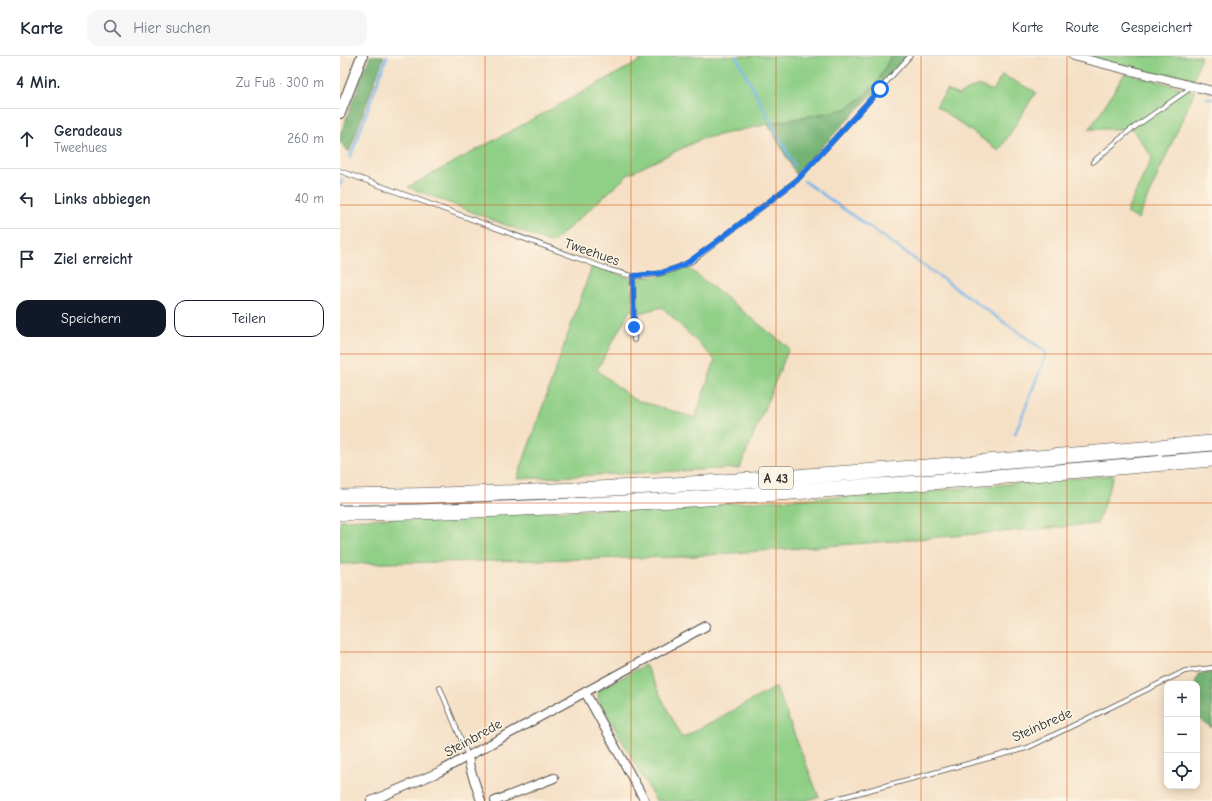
<!DOCTYPE html>
<html lang="de">
<head>
<meta charset="utf-8">
<style>
  body { margin:0; font-family:"Comic Neue",sans-serif; background:#f6f6f7; color:#1f2937 }
  .controls { position:absolute; right:12px; bottom:12px; display:grid; overflow:hidden; border-radius:8px; box-shadow:0 2px 10px #0003 }
  .controls button { width:36px; height:36px; display:grid; place-items:center; padding:0; border:0; border-bottom:1px solid #e0e1e3; background:#fff; color:#1f2937; font:20px sans-serif }
  .stop { position:absolute; width:12px; height:12px; margin:-9px; border:3px solid #1a73e8; border-radius:50%; background:#fff }
  .stop.end { background:#1a73e8; border-color:#fff; box-shadow:0 1px 4px #0008 }
  .list { margin:0; padding:0; list-style:none }
  h2 { display:flex; justify-content:space-between; align-items:center; height:52px; margin:0; padding:0 16px; font-size:17px }
  h2 small { font-size:13px; font-weight:400; color:#747a83 }
  .list li { display:grid; grid-template-columns:26px 1fr auto; gap:12px; align-items:center; box-sizing:border-box; height:60px; padding:0 16px; border-top:1px solid #e0e1e3 }
  .list b { display:block; font-size:15px; white-space:nowrap }
  .list p { margin:0; font-size:13px; white-space:nowrap; color:#747a83 }
  .list em { font-size:13px; font-style:normal; color:#747a83 }
  .actions { display:flex; gap:8px; padding:12px 16px }
  .actions a { flex:1; padding:9px 0; border:1px solid #111827; border-radius:12px; text-align:center; font-size:14px; color:#111827 }
  .actions .main { background:#111827; color:#fff }
  .icon { flex:none; width:22px; height:22px; fill:none; stroke:currentColor; stroke-width:2; stroke-linecap:round; stroke-linejoin:round }
  .map { position:relative; flex:none; width:872px; height:745px; overflow:hidden }
  header { display:flex; align-items:center; gap:24px; box-sizing:border-box; height:56px; padding:0 20px; background:#fff; border-bottom:1px solid #e0e1e3 }
  header strong { font-size:19px }
  nav { display:flex; gap:22px; margin-inline-start:auto; font-size:14px }
  .search { width:280px; height:36px; background:#f6f6f7; display:flex; align-items:center; gap:10px; box-sizing:border-box; padding:0 14px; border-radius:12px; color:#747a83; font-size:15px }
  main { display:flex }
  aside { flex:1; background:#fff }
  .map>svg:first-child { display:block }
  .green { fill:#8fcf86; stroke:#5d7d58 }
  .forest { fill:#73b273; stroke:#4f6e4f }
  .lines { fill:none; stroke-linecap:round; stroke-linejoin:round }
  .stream { stroke:#75b6e9; stroke-width:2.5 }
  .service-casing { stroke:#494642; stroke-width:5.5 }
  .minor-casing { stroke:#494642; stroke-width:10 }
  .tertiary-casing { stroke:#494642; stroke-width:12 }
  .motorway-casing { stroke:#494642; stroke-width:16 }
  .service { stroke:#fff; stroke-width:4 }
  .minor { stroke:#fff; stroke-width:8 }
  .tertiary { stroke:#fff; stroke-width:10 }
  .motorway { stroke:#fff; stroke-width:15 }
  .route { stroke:#1a73e8; stroke-width:5 }
  .grid { fill:none; stroke:#d5540f; stroke-width:1; stroke-opacity:0.55 }
  .labels { text-anchor:middle; dominant-baseline:central; stroke-width:3; stroke-linejoin:round; paint-order:stroke }
  .shield { fill:#fcf5e5; stroke:#6a6863; stroke-width:1 }
  .shield-label { font-size:13px; font-weight:bold; fill:#2b2b2b }
  .street-label { font-size:14px; fill:#2b2b2b; stroke:#fcf5e5 }
</style>
</head>
<body>
<header>
<strong>Karte</strong>
<div class="search"><svg class="icon" aria-label="search" viewBox="0 0 24 24"><circle cx="10" cy="10" r="6"/><path d="M15 15l6 6"/></svg>Hier suchen</div>
<nav><a>Karte</a><a>Route</a><a>Gespeichert</a></nav>
</header>
<main>
<aside>
<h2>4 Min.<small>Zu Fuß · 300 m</small></h2>
<ul class="list">
<li><svg class="icon" aria-label="ahead" viewBox="0 0 24 24"><path d="M12 20V5M6 11l6-6 6 6"/></svg><div><b>Geradeaus</b><p>Tweehues</p></div><em>260 m</em></li>
<li><svg class="icon" aria-label="left" viewBox="0 0 24 24"><path d="M17 20v-9H6M10 6l-5 5 5 5"/></svg><div><b>Links abbiegen</b></div><em>40 m</em></li>
<li><svg class="icon" aria-label="arrive" viewBox="0 0 24 24"><path d="M6 21V4h12l-3 4 3 4H6"/></svg><div><b>Ziel erreicht</b></div></li>
</ul>
<div class="actions"><a class="main">Speichern</a><a>Teilen</a></div>
</aside>
<div class="map">
<svg width="872" height="745" viewBox="0 0 872 745">
  <rect width="100%" height="100%" fill="#fcf5e5"/>
  <filter id="ink" filterUnits="userSpaceOnUse"><feTurbulence type="fractalNoise" baseFrequency=".025" numOctaves="2"/><feDisplacementMap in="SourceGraphic" scale="8" xChannelSelector="R" yChannelSelector="G"/><feConvolveMatrix kernelMatrix="1 2 1 2 8 2 1 2 1" color-interpolation-filters="sRGB"/></filter>
  <filter id="wash" filterUnits="userSpaceOnUse"><feTurbulence type="fractalNoise" baseFrequency=".012" numOctaves="4" result="noise"/><feDisplacementMap in="SourceGraphic" scale="16" xChannelSelector="R" yChannelSelector="G"/><feGaussianBlur stdDeviation="0.9" result="paint"/><feColorMatrix in="noise" values="0 0 0 0 0 0 0 0 0 0 0 0 0 0 0 0 0 1.4 0 .05"/><feComposite in="paint" operator="in"/></filter>
  <g filter="url(#wash)">
    <rect width="100%" height="100%" fill="#f5e0c6"/>
    <path class="green" d="M309,0H551L539,23L524,40L506,53L428,68L361,83L289,118L212,187L68,131Z
      M745,0H861L853,28Z
      M785,17L855,35L798,163L786,157L812,101L792,73H749L757,62Z
      M662,19L696,36L659,95L596,50L607,34L618,39L638,29L653,35Z
      M252,210C257,212 287,220 289,222C290,223 291,224 291,225L293,255L290,254L257,314L293,343L355,362L375,304L322,251L299,257L298,226L299,223L303,221L321,220L346,210L449,292L400,412L177,423Z
      M774,419L757,468L540,486L340,501L0,508V464L341,450L575,436Z
      M305,609L342,682L436,631L479,741L464,745H316L258,642L259,634Z"/>
    <path class="forest" d="M30,0H44L9,96L0,86V79Z
      M551,0H569L456,118L428,68L506,53L524,40L539,23Z
      M872,616V672L857,661V628H855L858,618Z"/>
    <g class="lines">
      <path class="stream" d="M396,0L454,109
        M867,42L872,43
        M10,102L47,0
        M464,125L705,295L706,299L675,378
        M0,129L2,123"/>
    </g>
  </g>
  <g filter="url(#ink)">
    <g class="lines">
      <defs>
        <path id="service" d="M753,106L789,75L852,31
          M0,115L270,214C278,216 286,219 294,220C314,220 335,214 352,205L457,124L570,0
          M293,220L294,284
          M100,632L128,700
          M488,745L687,692L845,615L872,612"/>
        <path id="minor" d="M733,0L872,35
          M245,636L305,745
          M128,700L130,712L141,745
          M31,745L99,716L366,570
          M155,745L214,722"/>
        <path id="tertiary" d="M0,57L22,0"/>
        <path id="motorway" d="M0,441C291,438 582,412 872,387
          M0,457C151,456 301,447 452,436C592,427 732,415 872,403"/>
      </defs>
      <use href="#service" class="service-casing"/>
      <use href="#minor" class="minor-casing"/>
      <use href="#tertiary" class="tertiary-casing"/>
      <use href="#motorway" class="motorway-casing"/>
      <use href="#service" class="service"/>
      <use href="#minor" class="minor"/>
      <use href="#tertiary" class="tertiary"/>
      <use href="#motorway" class="motorway"/>
    </g>
  </g>
  <g class="lines" filter="url(#ink)">
    <path class="route" d="M294,271L293,220L321,217L344,209L375,187L457,124L540,33"/>
  </g>
  <path class="grid" d="M145,0V745M291,0V745M436,0V745M581,0V745M727,0V745M0,149H872M0,298H872M0,447H872M0,596H872"/>
  <g class="labels">
    <rect class="shield" x="419" y="411" width="34" height="22" rx="3"/>
    <g class="shield-label">
      <text x="436" y="422">A 43</text>
    </g>
    <g class="street-label">
      <text transform="translate(252 196) rotate(19)">Tweehues</text>
      <text transform="translate(702 669) rotate(-24)">Steinbrede</text>
      <text transform="translate(133 682) rotate(-29)">Steinbrede</text>
    </g>
  </g>
</svg>
<div class="controls">
<button>+</button>
<button>−</button>
<button><svg class="icon" aria-label="locate" viewBox="0 0 24 24"><circle cx="12" cy="12" r="6"/><path d="M12 2v4M12 18v4M2 12h4M18 12h4"/></svg></button>
</div>
<div class="stop" style="left:540px;top:33px"></div>
<div class="stop end" style="left:294px;top:271px"></div>
</div>
</main>
</body>
</html>
